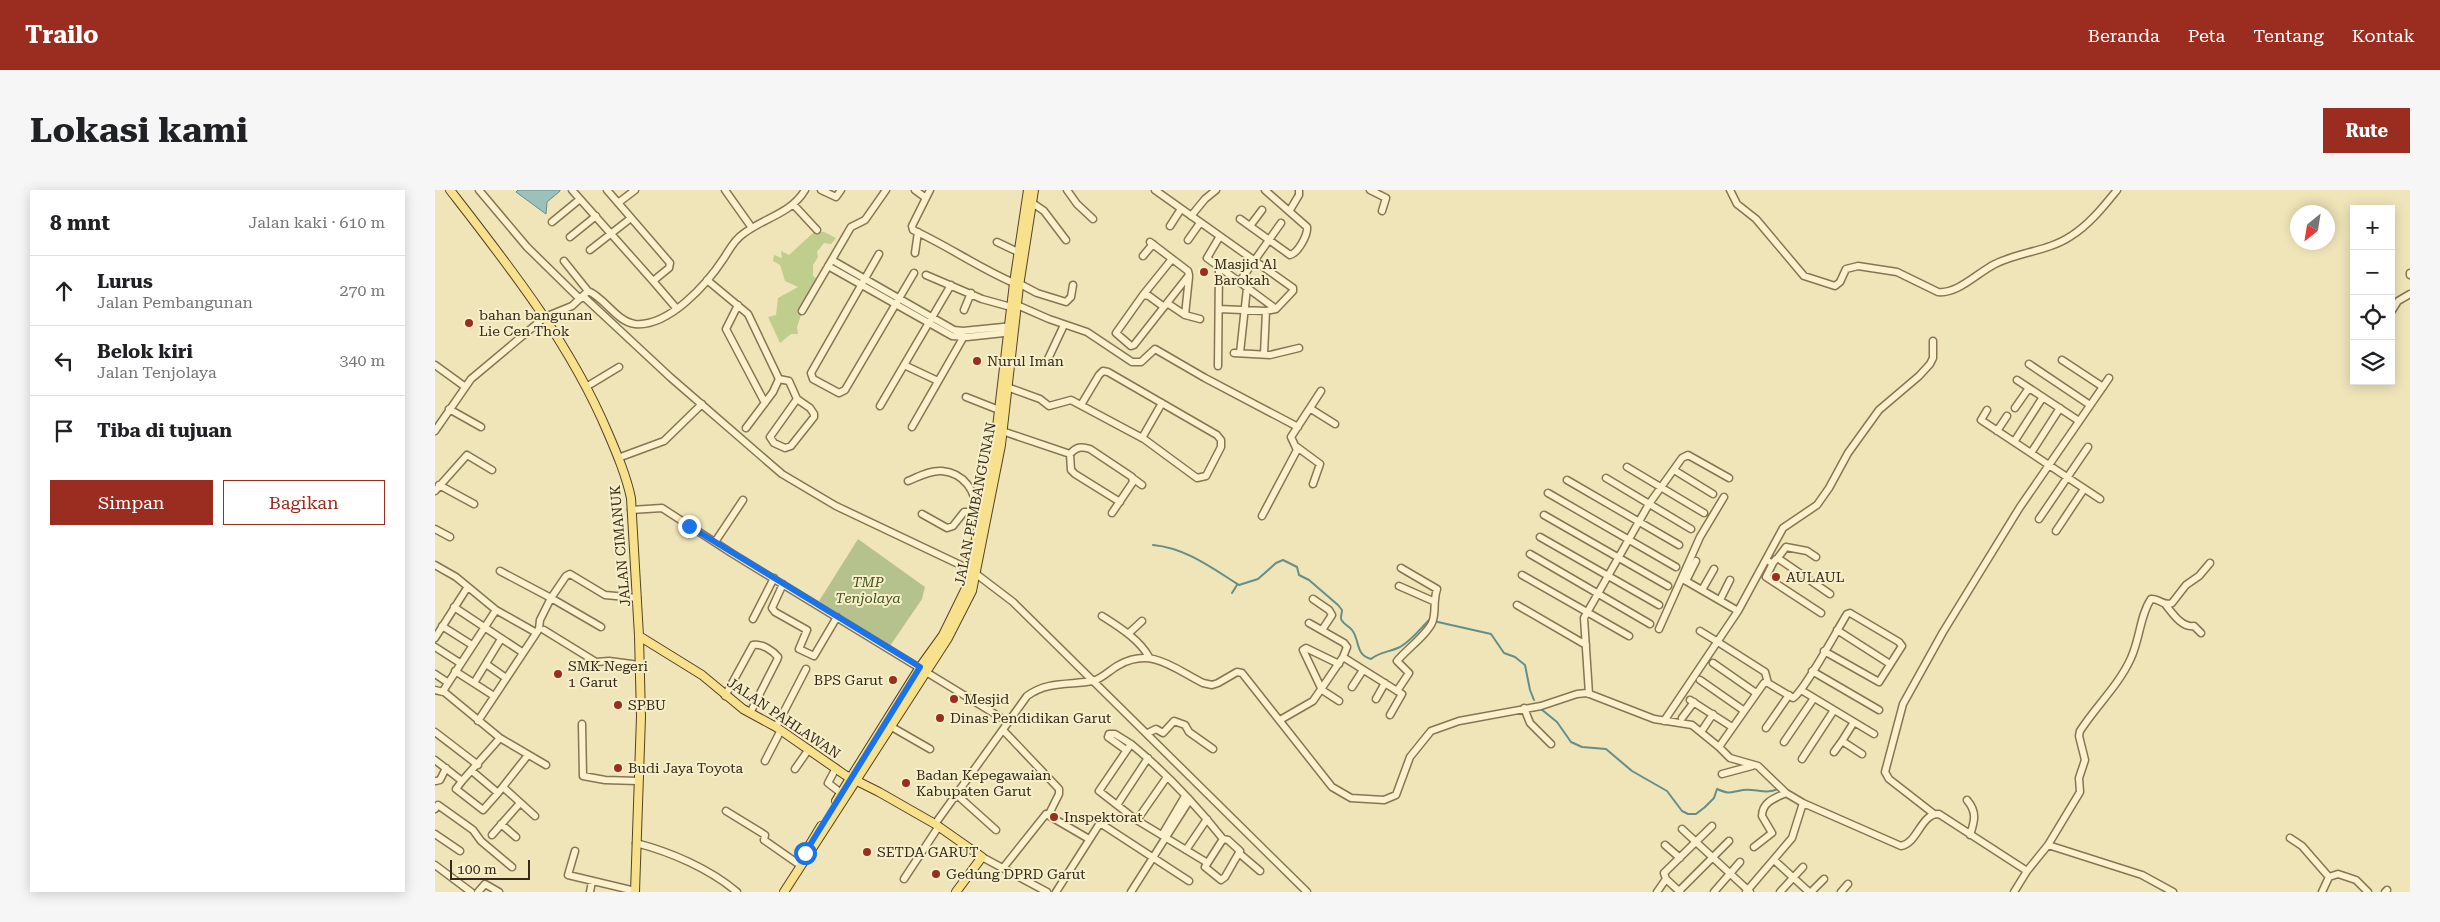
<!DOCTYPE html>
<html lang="id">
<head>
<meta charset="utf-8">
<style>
  body { margin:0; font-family:"Roboto Serif",serif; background:#f6f6f6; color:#202124 }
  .controls { position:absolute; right:15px; top:15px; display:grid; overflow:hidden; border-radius:0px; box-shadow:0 2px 12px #0003 }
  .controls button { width:45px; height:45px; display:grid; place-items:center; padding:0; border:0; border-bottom:1px solid #e0e0e0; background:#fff; color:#202124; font:25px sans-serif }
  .compass { position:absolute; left:1855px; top:15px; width:45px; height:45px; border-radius:50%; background:#fff; box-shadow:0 2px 12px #0003; rotate:210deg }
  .scale { position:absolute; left:15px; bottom:12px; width:80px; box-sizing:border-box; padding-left:5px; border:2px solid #352a19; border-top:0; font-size:14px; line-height:18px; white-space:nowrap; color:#352a19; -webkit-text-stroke:4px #f7efc9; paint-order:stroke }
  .stop { position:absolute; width:15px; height:15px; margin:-11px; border:4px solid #1a73e8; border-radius:50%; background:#fff }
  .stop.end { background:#1a73e8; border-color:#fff; box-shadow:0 1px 5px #0008 }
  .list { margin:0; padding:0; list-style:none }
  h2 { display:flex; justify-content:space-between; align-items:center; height:65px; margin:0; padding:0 20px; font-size:21px }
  h2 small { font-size:16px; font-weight:400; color:#757577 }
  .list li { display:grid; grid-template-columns:32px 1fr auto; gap:15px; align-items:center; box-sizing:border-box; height:70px; padding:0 20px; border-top:1px solid #e0e0e0 }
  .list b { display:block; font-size:19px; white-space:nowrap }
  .list p { margin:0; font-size:16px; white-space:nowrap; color:#757577 }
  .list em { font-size:16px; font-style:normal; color:#757577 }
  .actions { display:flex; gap:10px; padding:15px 20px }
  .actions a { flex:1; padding:11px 0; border:1px solid #9a2c20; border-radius:0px; text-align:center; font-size:18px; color:#9a2c20 }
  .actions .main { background:#9a2c20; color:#fff }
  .icon { flex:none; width:28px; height:28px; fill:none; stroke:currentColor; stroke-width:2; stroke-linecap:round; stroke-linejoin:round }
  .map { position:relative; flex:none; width:1975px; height:702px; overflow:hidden; border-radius:0px }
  header { display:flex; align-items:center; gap:30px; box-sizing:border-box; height:70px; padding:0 25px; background:#9a2c20; color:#fff }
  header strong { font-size:24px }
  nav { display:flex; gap:28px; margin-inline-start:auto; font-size:18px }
  .intro { display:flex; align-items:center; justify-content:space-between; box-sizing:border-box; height:120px; padding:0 30px }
  h1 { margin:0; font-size:35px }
  .button { padding:12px 22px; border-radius:0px; background:#9a2c20; color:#fff; font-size:18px; font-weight:700 }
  main { display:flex; gap:30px; padding:0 30px }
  aside { flex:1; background:#fff; border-radius:0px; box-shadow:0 2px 12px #0003 }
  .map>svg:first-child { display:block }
  .green { fill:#c0ce8d }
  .cemetery { fill:#b6c28e }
  .water { fill:#9ec0ba; stroke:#668e88 }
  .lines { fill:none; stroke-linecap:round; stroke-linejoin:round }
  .stream { stroke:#668e88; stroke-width:2 }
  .minor-casing { stroke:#877453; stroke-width:9 }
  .major-casing { stroke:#544128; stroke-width:10 }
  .minor { stroke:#fbf2cd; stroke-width:6 }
  .major { stroke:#f8e18d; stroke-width:8 }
  .route { stroke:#1a73e8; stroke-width:6 }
  .poi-dot { fill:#9a2c20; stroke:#f7efc9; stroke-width:2 }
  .labels { text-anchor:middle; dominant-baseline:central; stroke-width:4; stroke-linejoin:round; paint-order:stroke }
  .poi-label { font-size:14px; fill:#352a19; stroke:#f7efc9; text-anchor:start }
  .street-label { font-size:14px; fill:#352a19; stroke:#f7efc9 }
  .park-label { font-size:14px; font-style:italic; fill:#40531f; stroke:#f7efc9 }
</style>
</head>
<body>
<header>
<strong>Trailo</strong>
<nav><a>Beranda</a><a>Peta</a><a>Tentang</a><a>Kontak</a></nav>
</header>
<div class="intro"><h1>Lokasi kami</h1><a class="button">Rute</a></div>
<main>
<aside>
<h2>8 mnt<small>Jalan kaki · 610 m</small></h2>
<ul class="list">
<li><svg class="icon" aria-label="ahead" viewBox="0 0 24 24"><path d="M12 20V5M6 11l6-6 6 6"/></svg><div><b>Lurus</b><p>Jalan Pembangunan</p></div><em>270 m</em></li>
<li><svg class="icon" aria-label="left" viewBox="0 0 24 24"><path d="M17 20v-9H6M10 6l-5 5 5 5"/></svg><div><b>Belok kiri</b><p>Jalan Tenjolaya</p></div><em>340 m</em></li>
<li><svg class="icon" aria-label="arrive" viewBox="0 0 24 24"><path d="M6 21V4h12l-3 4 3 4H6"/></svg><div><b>Tiba di tujuan</b></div></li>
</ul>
<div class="actions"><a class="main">Simpan</a><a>Bagikan</a></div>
</aside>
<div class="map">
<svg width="1975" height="702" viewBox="0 0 1975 702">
  <rect width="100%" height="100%" fill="#f0e5b9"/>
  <path class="green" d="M379,42H389L401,48L396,54L389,53L382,62L383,67L378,75V86L382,89L363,123L366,125L362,137L363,144H356L345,153L333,127L341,125L343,108L363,97L350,91L345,75L338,71L339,65L347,68L346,61L354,65Z"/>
  <path class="cemetery" d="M423,349L490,397L487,409L455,456L384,411Z"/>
  <path class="water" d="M83,0H125V1L112,12L111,24L81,2Z"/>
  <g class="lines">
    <path class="stream" d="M718,355C751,358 777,378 804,395L823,389L841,373L848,370L862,377L864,385L874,390L903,415L907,420C907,423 906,425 906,428C906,433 914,436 917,440C925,450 920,465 936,469C944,462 955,462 965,457C977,450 985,439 994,430L1056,444L1069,463L1080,467L1090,475L1095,500L1099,510
      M797,403L802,395
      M1106,519L1122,532L1136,552L1147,557L1171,559L1197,581L1232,601L1247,621L1253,624H1261L1270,617L1279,608L1282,599C1296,605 1295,602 1308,600C1320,598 1330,605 1343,599"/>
    <defs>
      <path id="minor" d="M44,0L92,57L145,109
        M137,0L218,91
        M172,0L235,73L234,78L218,91L242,119
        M290,0L317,38
        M386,0L401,7L406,0
        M480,0L491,8
        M495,0L477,36L478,40C513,56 544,78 579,93
        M632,0L642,14L658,29
        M720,0L858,98V101L841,119L772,68L785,46
        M935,0L951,8L947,21
        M1295,0L1302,14L1321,29L1369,86L1400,96L1405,92L1411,79L1423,76L1462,82L1503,102C1523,104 1542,83 1560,74C1584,62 1614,61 1636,46C1654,35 1669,16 1682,0
        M596,12L609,21L631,50
        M183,13L200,0
        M358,14L382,40
        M855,20L864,5V0
        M756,26L770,9L781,0
        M805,29L855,65C863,63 873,45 872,37L830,0
        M117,32L145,9
        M735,36L746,19
        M815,36L827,20
        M135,47L161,26
        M753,50L765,33
        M562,52L583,62
        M715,52L753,81L754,85L699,155L696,156L681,143L708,105L714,106L729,117
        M155,60L196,28
        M480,63L483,42
        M444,64L376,183L378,189L404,203L410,200L479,83
        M708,66L718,54
        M397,70L519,140L528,141L578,136
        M129,71L153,101
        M393,76L517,146L532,147L578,142
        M1975,83V85
        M491,85L547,109L576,117
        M272,90L313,124L344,189L338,202L311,238
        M805,91L846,33
        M585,94L602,103L631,112L636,107L638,95
        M708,105L737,69
        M148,106L235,187L347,284L401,316L536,380L578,412L872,702
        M732,113L750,125L765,129
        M303,115L291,139L330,213
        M582,115L614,129L652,142L697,172H706L720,159L770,188L863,237
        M784,119L831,121L841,119
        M529,120L536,103
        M367,121L416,37L430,30L451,0
        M1956,122L1963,111L1975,104
        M750,125L754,87
        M799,163L835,165L864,158
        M805,163L812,98
        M829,164L831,121
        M613,169L629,135
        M1627,170L1668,197
        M1594,174L1655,215
        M0,175L29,196
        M469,175L503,191
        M783,176L784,78
        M344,189L354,191L362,209L375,218L379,224V227L356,256L350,258L339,253L335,247L362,209
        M1582,190L1644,231
        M151,197L184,177
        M572,197L605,209L614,216L636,210L709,249L762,288L771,286L786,257V250L782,245L673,182L668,181L664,185L646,215
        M531,207L564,220
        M445,216L516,95
        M1580,218L1594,198
        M14,219L46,237
        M876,219L900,234
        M1552,220L1546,230L1665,309
        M477,237L528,148
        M564,240L635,264L636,280L640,284L685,312
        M0,241L36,189L110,127L137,116L153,101C170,108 182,132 200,134C234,137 272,94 289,68C295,59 299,50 308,44C328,28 356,24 370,0
        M1562,241L1572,226
        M707,248L727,213
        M1579,252L1608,207
        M862,257L885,274L878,294
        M1596,263L1625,218
        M635,264C641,257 646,256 655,259L697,287L698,292L677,323
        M183,268L229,251L267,214
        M1192,277L1269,323
        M1239,280L1278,304
        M1171,288L1256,339
        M699,289L707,295
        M1132,290L1244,355
        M473,291C483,287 495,280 507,281C529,283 541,301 541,321
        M4,295L39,314
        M0,301L32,265L57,280
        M1113,303L1241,377
        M196,320L227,318L298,364L573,532
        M487,324L512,338L518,336L529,322H544
        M1109,325L1233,396
        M827,326L862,260L856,247L886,201
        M1604,329L1653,257
        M0,339L15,347
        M1621,341L1649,299
        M1105,347L1224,415
        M280,352L308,310
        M1095,364L1215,434
        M1342,369L1351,357L1372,361L1381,367
        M1335,372L1338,373L1341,369H1344L1395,404
        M1338,373L1331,387L1386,423
        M0,375L21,387L61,420L100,442
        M65,381L116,408L131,386L135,384L170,405L202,408
        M1087,385L1194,446
        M1248,389L1251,391L1261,371
        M1251,391L1303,421
        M348,394L337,418L340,422L372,440L364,459L379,466L402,427
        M964,396L998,411
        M1267,400L1279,379
        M878,409L894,420L897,425L887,440
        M1285,410L1295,390
        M1730,414C1738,424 1747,438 1759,436L1766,443
        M1082,415L1151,455
        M19,417L87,462
        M667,426C684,437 704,449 714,467
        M318,429L339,388
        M7,436L37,455
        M1224,439L1265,347L1289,307
        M109,440L161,472L174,471L204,475
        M1402,440L1455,474
        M1265,441L1283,452
        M693,444L707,431
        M0,448L32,398
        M1286,454L1330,482L1333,493
        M0,457L25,473
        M908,467L967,504L955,525
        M1278,473L1321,503
        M51,474L71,488
        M20,481L59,506
        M1377,481L1444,520
        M0,484L12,492
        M1265,490L1308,520
        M39,493L66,449
        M917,497L928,480
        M0,500L8,502
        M1366,500L1419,532L1407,551L1427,564
        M962,501L974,483L962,471C971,460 996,441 998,430C1001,419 998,412 1002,399L966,378
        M1154,504L1149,428L1214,314L1247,268L1253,265L1294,288
        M290,506L318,455C327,453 338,461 343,467L342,470L315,523
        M941,509L950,493
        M1255,510L1297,537
        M904,511L887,500L868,460L871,458L904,474
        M1089,518L1095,533L1116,554
        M1247,528L1259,512
        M845,530L878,511L908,467L912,457L909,453L874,433
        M43,531L104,439L105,430L116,408L166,437
        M1229,531L1303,421L1348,338L1382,315L1394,298L1413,263L1444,220L1484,186L1495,174L1498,168V151
        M1419,532L1439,544
        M147,534L148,586L170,590L203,591
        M455,536L495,559
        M341,537L371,479
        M1331,538L1354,505
        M1268,539L1278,524
        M568,540L624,599V604L614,624
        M0,542L43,575
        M713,543L721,539L728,543L739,531L750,535L754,542L778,559
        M65,548L111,575
        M1349,552L1379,508
        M1284,557L1329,493H1333L1358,508C1370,500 1402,440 1412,424L1415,423L1464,452L1467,456L1444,492L1389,461
        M691,560L673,547L674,544H680L696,554
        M1399,562L1407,551
        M1367,569L1399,520
        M0,570L27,591L65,548L8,501L61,420
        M330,571L346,540
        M401,578L393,593L406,603
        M360,579L374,559
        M37,581L63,603L93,565
        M1287,584L1317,576
        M1,591L5,590L11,578
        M27,591L21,599L48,620L63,603
        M68,597L100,626
        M522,605L561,640
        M1532,610C1542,622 1540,630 1535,645
        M1368,613L1466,656C1483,653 1486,623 1504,624L1592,681L1613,655L1645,602L1644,588L1650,570L1644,546L1645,541C1661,516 1684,495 1696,468C1705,449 1705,425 1716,409C1724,408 1729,417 1737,413L1751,395L1764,386L1775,373
        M682,615L713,568
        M0,619L3,615L38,640L46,651L77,677
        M291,621L330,645L329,650L362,673
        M1499,624L1454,589L1450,582L1468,514L1508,442L1585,317L1674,188
        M702,630L732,587
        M66,634L81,647
        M500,634L592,506C612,491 635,495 658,491C667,489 676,479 684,475C717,457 738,478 768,493L777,495L783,493L802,482L807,483L897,597L916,608L949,610L961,605L975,567L996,541L1024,531L1106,516L1142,504L1152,503L1219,529L1257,535L1284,557L1295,568L1323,576L1351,603L1368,613L1357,648L1311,702
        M1247,639L1315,702
        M0,644L25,661
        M57,645L85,613
        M727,645L750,606
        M1855,648L1867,656L1894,687L1887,702
        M788,649L793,650L805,661L790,687L786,690L770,677Z
        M201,653C236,662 275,679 302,702
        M1230,655L1245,668
        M1613,655L1707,685L1738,702
        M1319,657L1337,643L1327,626C1327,612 1340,608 1351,603
        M751,660L772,629
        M140,661L133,685L200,701
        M805,664L825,681
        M547,667L612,702
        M1339,670L1374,702
        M771,672L700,629L664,601L696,554C730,582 761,615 788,649
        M0,675L36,702
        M568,678L611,624L654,649
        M1894,687L1903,684L1921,690L1933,702
        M469,689L504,636
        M1231,689L1229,683L1277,636
        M1244,701L1294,651
        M43,702L50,694L64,702
        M155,702L157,691
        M621,702L665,633L754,691
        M696,702L754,611
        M1222,702L1231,689L1245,702
        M1279,702L1305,672
        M1345,702L1368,677
        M1376,702L1389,689
        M1406,702L1413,694
        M1579,702L1592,681
        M1950,702L1952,700"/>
      <path id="major" d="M15,0C74,76 135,153 173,243C182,264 191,285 196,308L204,446L206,527L200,702
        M204,446L267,485L308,519L341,537L410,585L444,602L500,634L547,667L521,702
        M401,611L485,477L508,445L531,398L560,254L579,93L593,0
        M369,664L386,636
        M349,702L513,448L537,401L566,255L584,96L599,0"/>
    </defs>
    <use href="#minor" class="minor-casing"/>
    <use href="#major" class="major-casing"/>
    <use href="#minor" class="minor"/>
    <use href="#major" class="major"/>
  </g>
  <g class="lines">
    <path class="route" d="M254,336L485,477L370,663"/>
  </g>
  <g class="poi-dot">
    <circle cx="769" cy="82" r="5"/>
    <circle cx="34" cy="133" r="5"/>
    <circle cx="542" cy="171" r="5"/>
    <circle cx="1341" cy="387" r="5"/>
    <circle cx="123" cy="484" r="5"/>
    <circle cx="458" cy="490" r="5"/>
    <circle cx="519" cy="509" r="5"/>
    <circle cx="183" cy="515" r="5"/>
    <circle cx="505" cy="528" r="5"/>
    <circle cx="183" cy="578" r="5"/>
    <circle cx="471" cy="593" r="5"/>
    <circle cx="619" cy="627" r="5"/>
    <circle cx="432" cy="662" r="5"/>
    <circle cx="501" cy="684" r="5"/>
  </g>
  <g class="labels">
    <g class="poi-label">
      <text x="779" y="74">Masjid Al<tspan x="779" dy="16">Barokah</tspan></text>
      <text x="44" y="125">bahan bangunan<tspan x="44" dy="16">Lie Cen Thok</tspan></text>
      <text x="552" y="171">Nurul Iman</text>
      <text x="1351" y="387">AULAUL</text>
      <text x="133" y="476">SMK Negeri<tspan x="133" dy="16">1 Garut</tspan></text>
      <text x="448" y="490" text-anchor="end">BPS Garut</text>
      <text x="529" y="509">Mesjid</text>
      <text x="193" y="515">SPBU</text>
      <text x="515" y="528">Dinas Pendidikan Garut</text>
      <text x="193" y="578">Budi Jaya Toyota</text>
      <text x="481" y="585">Badan Kepegawaian<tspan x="481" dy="16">Kabupaten Garut</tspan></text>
      <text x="629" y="627">Inspektorat</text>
      <text x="442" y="662">SETDA GARUT</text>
      <text x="511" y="684">Gedung DPRD Garut</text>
    </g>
    <g class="street-label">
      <text transform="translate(540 314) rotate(-79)">JALAN PEMBANGUNAN</text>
      <text transform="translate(185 356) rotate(-95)">JALAN CIMANUK</text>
      <text transform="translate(349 528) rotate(34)">JALAN PAHLAWAN</text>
    </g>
    <g class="park-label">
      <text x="433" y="392">TMP<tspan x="433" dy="16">Tenjolaya</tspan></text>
    </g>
  </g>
</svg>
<div class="controls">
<button>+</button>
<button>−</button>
<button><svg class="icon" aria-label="locate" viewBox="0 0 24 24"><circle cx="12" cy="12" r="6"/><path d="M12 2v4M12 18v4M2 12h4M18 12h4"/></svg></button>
<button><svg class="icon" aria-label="layers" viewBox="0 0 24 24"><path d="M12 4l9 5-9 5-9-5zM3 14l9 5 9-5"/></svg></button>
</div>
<svg class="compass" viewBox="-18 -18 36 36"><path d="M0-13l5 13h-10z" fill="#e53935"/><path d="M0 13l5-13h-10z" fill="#757577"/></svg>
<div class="scale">100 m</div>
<div class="stop" style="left:370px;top:663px"></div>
<div class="stop end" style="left:254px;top:336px"></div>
</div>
</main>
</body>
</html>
